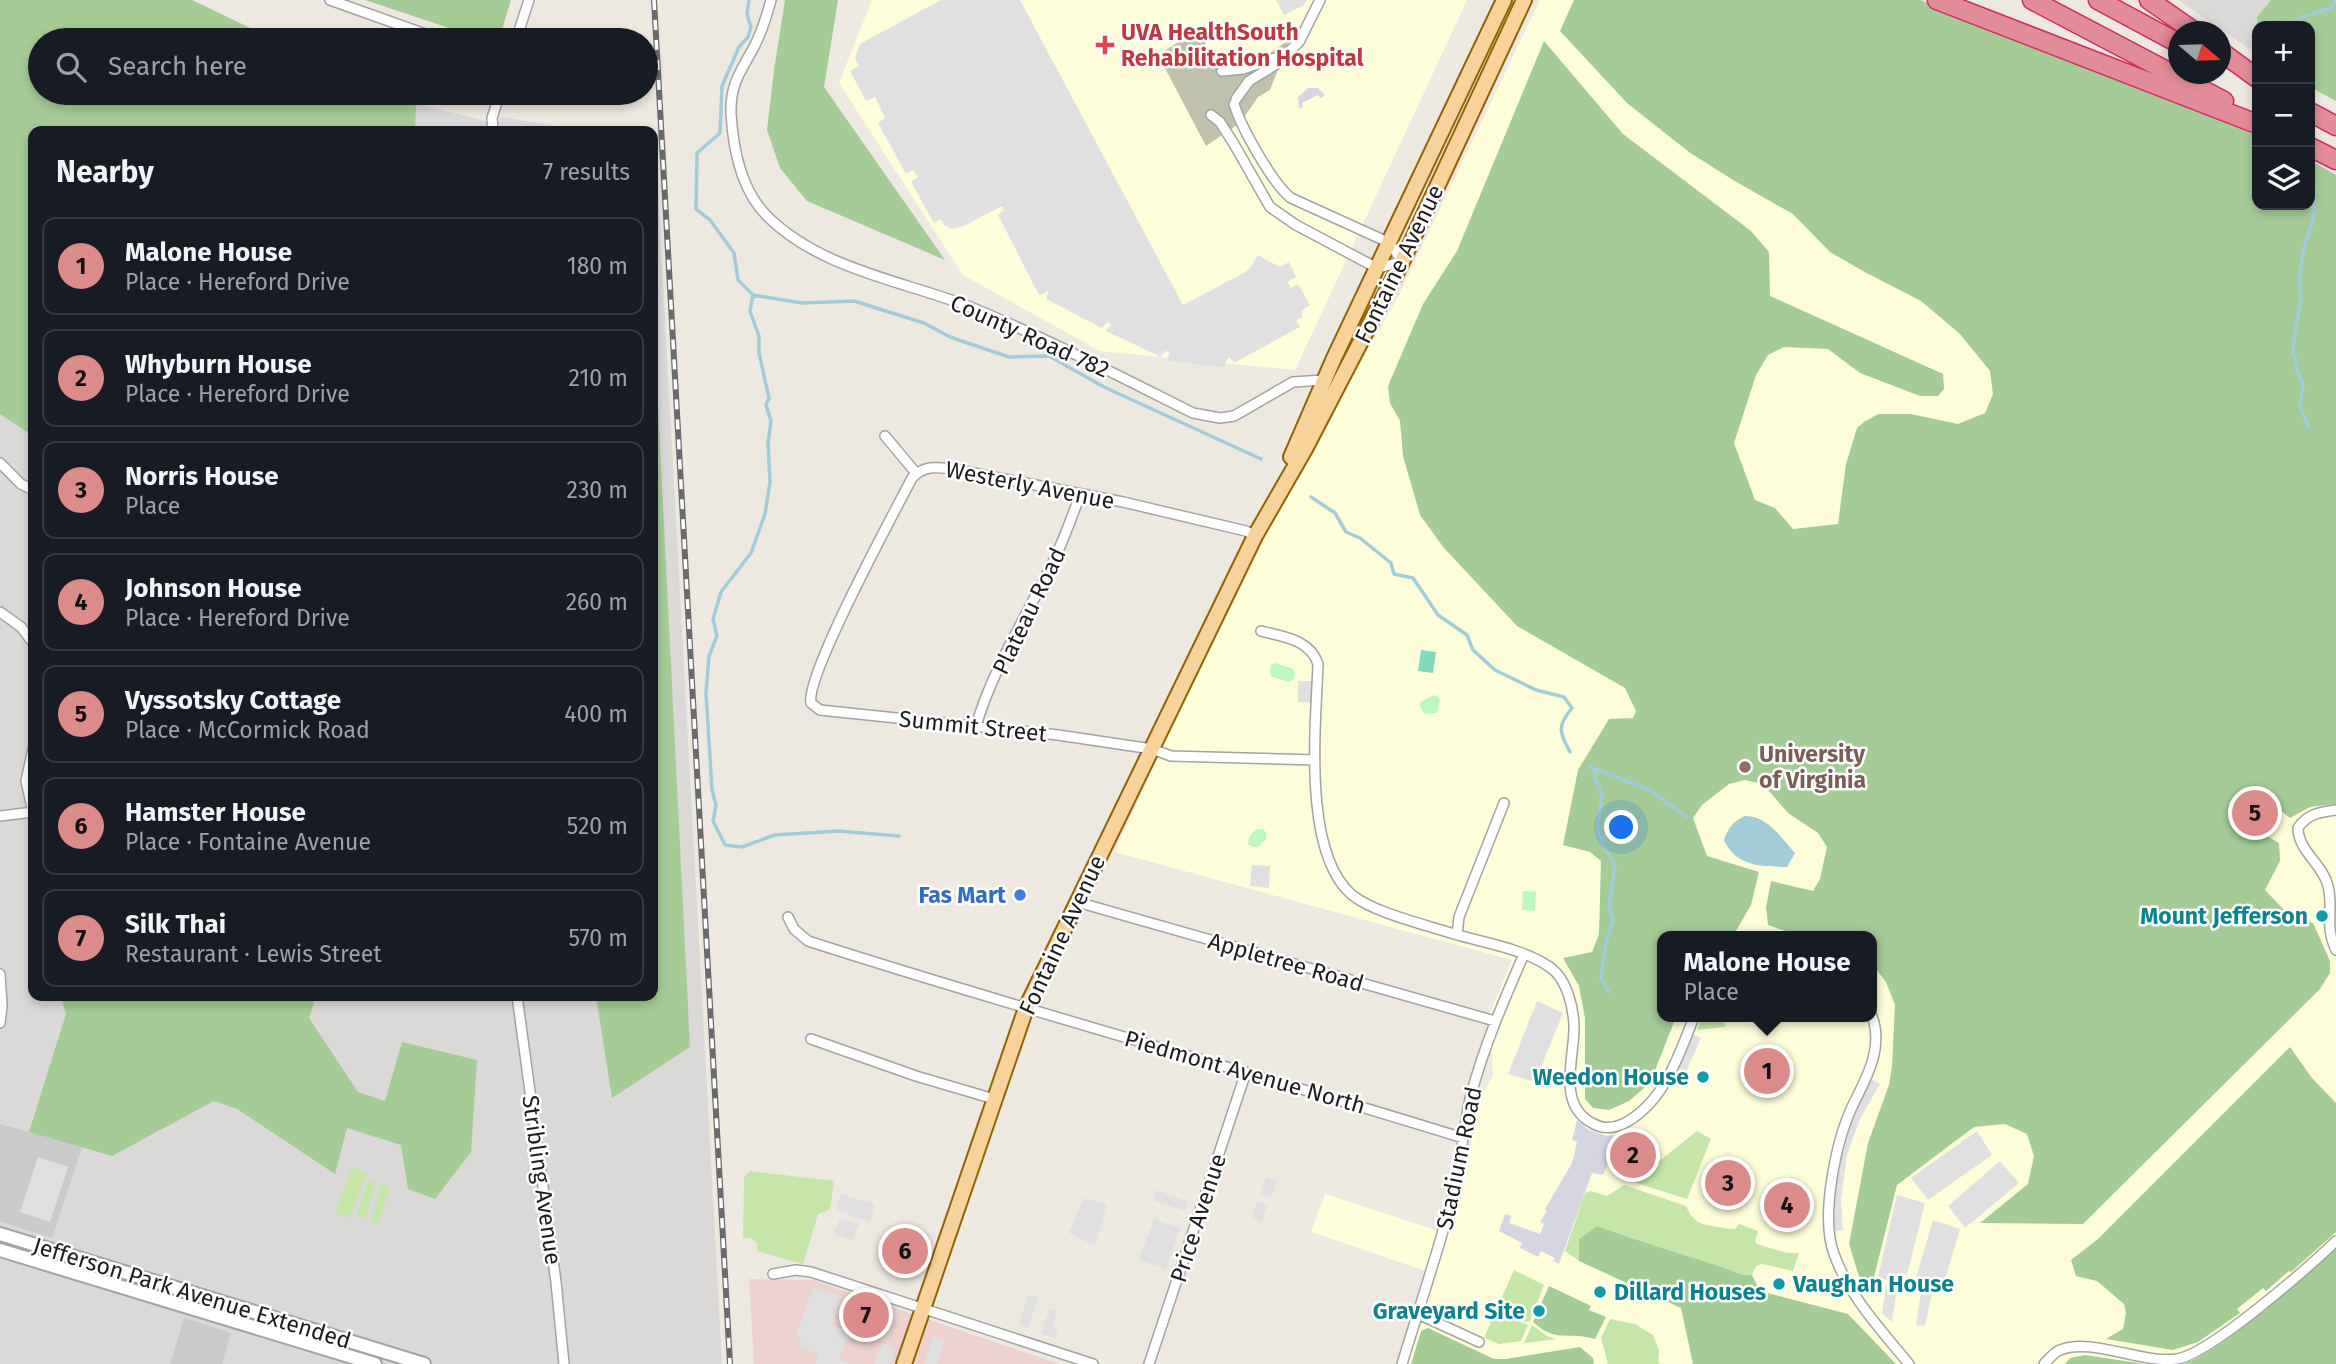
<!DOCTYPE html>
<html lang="en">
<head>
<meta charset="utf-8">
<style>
  body { margin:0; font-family:"Fira Sans",sans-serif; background:#20242c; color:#f1f3f6 }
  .controls { position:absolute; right:21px; top:21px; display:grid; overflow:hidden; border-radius:14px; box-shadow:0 4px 10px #0003 }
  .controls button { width:63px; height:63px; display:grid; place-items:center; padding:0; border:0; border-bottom:2px solid #363941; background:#171b24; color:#f1f3f6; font:35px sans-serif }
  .compass { position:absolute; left:2168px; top:21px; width:63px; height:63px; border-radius:50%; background:#171b24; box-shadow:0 4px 10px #0003; rotate:109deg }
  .you { position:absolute; left:1622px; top:828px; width:24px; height:24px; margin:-18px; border:5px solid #fff; border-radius:50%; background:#1a73e8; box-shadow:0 0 0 10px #1a73e833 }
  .badge { display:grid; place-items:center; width:46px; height:46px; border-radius:50%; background:#db8b8a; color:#111; font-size:23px; font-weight:700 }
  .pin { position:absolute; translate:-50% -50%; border:4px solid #fff; box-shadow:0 2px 7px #0006 }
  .popup { position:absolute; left:1657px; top:931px; width:220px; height:91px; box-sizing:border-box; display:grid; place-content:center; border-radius:14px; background:#171b24; filter:drop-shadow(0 2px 5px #0005); font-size:23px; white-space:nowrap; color:#9ea1a6 }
  .popup b { font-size:26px; color:#f1f3f6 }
  .popup::after { content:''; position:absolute; left:50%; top:100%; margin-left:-14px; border:14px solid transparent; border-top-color:#171b24 }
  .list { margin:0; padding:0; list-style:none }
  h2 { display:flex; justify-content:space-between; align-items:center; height:91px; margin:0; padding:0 28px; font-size:30px }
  h2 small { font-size:23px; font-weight:400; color:#9ea1a6 }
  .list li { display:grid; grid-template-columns:46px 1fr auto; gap:21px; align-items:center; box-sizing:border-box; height:98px; margin:0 14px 14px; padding:0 14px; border:2px solid #363941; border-radius:14px }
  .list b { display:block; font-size:26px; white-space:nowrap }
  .list p { margin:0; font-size:23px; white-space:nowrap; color:#9ea1a6 }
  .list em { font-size:23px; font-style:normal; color:#9ea1a6 }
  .icon { flex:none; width:38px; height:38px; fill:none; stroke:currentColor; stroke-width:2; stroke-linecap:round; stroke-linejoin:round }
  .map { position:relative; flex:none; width:2336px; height:1364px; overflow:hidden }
  .search { position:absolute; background:#171b24; box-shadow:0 4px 10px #0003; left:28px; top:28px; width:630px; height:77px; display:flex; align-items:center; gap:18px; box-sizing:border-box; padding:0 24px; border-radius:38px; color:#9ea1a6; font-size:26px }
  .panel { position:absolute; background:#171b24; box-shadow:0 4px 10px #0003; left:28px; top:126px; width:630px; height:875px; border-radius:14px }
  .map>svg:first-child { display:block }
  .residential { fill:#dad9d8 }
  .commercial { fill:#eed2d0 }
  .education { fill:#fdfed9; fill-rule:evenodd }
  .religious { fill:#cacaca }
  .construction { fill:#c0c1ad }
  .grass { fill:#c5e6a8 }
  .forest { fill:#a5cb97 }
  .park { fill:#bef7c4 }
  .pitch { fill:#81daba }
  .parking { fill:#e0e0e0 }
  .plaza { fill:#d6d6e2 }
  .water { fill:#a3ccd9 }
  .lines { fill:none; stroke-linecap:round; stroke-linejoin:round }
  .stream { stroke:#a3ccd9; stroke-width:3.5 }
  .minor-casing { stroke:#a3a3a3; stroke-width:12 }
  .tertiary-casing { stroke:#a3a3a3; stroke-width:16 }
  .primary-casing { stroke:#8e6405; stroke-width:18 }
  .motorway-casing { stroke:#d0295f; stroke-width:21 }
  .minor { stroke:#fff; stroke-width:9 }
  .tertiary { stroke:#fff; stroke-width:12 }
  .primary { stroke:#f8d29b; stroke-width:14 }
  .motorway { stroke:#e28b99; stroke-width:18 }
  .rail-casing { stroke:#6a6a6a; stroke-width:6 }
  .rail { stroke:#fff; stroke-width:3.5; stroke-dasharray:10; stroke-linecap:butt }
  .health-dot { fill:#e0444e; stroke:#fff; stroke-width:2.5 }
  .education-dot { fill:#8d6e63; stroke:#fff; stroke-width:2.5 }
  .shop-dot { fill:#3f7fe0; stroke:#fff; stroke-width:2.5 }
  .culture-dot { fill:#0f9aa8; stroke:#fff; stroke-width:2.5 }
  .labels { text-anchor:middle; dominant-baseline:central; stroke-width:5; stroke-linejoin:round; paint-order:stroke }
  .health-label { font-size:23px; font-weight:bold; fill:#be3a42; stroke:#fff; text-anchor:start }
  .street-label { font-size:23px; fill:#1c1c1c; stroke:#fff }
  .education-label { font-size:23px; font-weight:bold; fill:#785e54; stroke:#fff; text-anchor:start }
  .shop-label { font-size:23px; font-weight:bold; fill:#366cbe; stroke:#fff; text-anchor:end }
  .culture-label { font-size:23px; font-weight:bold; fill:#0d838f; stroke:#fff; text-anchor:end }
</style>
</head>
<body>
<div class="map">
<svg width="2336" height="1364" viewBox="0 0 2336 1364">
  <rect width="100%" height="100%" fill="#ede9e1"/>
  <path class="residential" d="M2178,0H2305L2283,26H2257V54Z
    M0,48L40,93H387L417,104L485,121L502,117L585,131H33V996H653V150L656,153L722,1364H0Z"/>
  <path class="commercial" d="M749,1279L813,1280L1059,1364H754Z"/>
  <path class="education" d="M872,0H1467L1295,370L1100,351L963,275L839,83Z
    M1540,0H1833L2257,205H2310L2336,192V1364H1401L1432,1273L1311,1232L1325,1194L1442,1232L1447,1218L1455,1221L1464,1185L1479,1100L1493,1076L1489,1016L1512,960L1115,852L1192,682L1258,549L1291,463L1350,380L1397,299ZM1662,936H1872V1017H1662Z"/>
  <path class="religious" d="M0,1124L82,1147L52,1238L0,1221Z
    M184,1318L231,1333L222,1364H170Z"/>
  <path class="construction" d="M1197,30L1219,65L1249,68L1290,39L1270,90L1258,97L1240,123L1206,146L1158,55Z"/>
  <path class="grass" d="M1702,1017H1724L1725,1027L1697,1030Z
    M1697,1131L1711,1139L1687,1199L1633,1182Z
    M352,1167L367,1172L350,1218L335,1213Z
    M750,1171L834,1181L830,1209L818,1214L803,1264L757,1251V1244L752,1238H743L744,1177Z
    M367,1181L376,1183L365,1219L356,1216Z
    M381,1184L390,1187L379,1224L370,1222Z
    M1624,1185L1686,1206C1696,1229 1708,1224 1730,1229H1735L1739,1224L1758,1231L1755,1241L1757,1244L1787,1253H1799L1793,1271L1762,1264L1756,1266L1752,1275C1738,1276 1729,1268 1716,1265C1676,1252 1636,1240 1597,1226L1579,1239V1261L1565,1251L1585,1193L1591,1191L1607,1196Z
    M1514,1270L1544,1285L1530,1321L1526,1322L1497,1308Z
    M1495,1311L1528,1325L1521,1341L1499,1344L1484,1338Z
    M1610,1319L1635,1324L1653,1335L1659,1351L1658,1361L1660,1364H1608L1601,1338Z
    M1532,1325L1547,1336L1557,1339L1524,1343Z"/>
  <path class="forest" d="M0,0H192L275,40H40V93H387L416,104L415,131H33V436L0,414Z
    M365,0H511L499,40H485Z
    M785,0H838L824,87L945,260L807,201L780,168L767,130L774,70Z
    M1574,0H1920L2179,101L2257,136V205H2310V160L2336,175V804L2310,807L2290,818L2262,796L2243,791L2231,803L2244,831L2267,836L2279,843L2280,861L2265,890L2288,914L2313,923L2330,961V973L2320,989L2083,1224L1980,1223L2028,1184L2034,1156L2027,1134L2005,1124L1974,1127L1897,1185L1873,1281L1861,1283L1849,1244L1868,1143L1889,1085L1892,1066L1895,1005L1886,982L1872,964V936H1800L1768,925L1766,907L1771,881L1813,891L1820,879L1827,847L1818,833L1788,813L1763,784L1745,780L1729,784L1702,805L1693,818L1707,856L1759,872L1751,905L1733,936H1662V1017H1676L1650,1083L1629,1101L1609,1110L1593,1108L1585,1099V1018L1579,986L1563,958L1592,952L1599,934L1601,861L1590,852L1563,845L1578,770L1609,719L1633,718L1636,711L1625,688L1517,626L1444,548L1420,515L1403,456L1400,421L1390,403L1388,386L1423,304L1457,251L1544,41L1623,134L1751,231L1769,252L1770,296L1943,374L1944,389L1938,396H1920L1860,373L1828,349L1784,347L1768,355L1756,375L1734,443L1755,500L1775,508L1793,529L1838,524L1846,464L1857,428L1864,422L1878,414H1911L1958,424L1985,413L1993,394L1990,371L1960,334L1921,301L1861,270L1830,252L1793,214L1733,180L1689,152L1627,103L1560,31Z
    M2271,0H2336V101L2310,87V26H2258L2257,17Z
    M653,304L690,1047L612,1098L596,996H653Z
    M61,996H316L309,1018L358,1092L385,1101L402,1042L477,1060L471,1152L435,1199L408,1189L401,1145L347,1128L335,1174L237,1109L214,1101L112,1156L29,1132L66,1014Z
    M2290,1047L2312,1078L2336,1103V1232L2291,1272L2289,1271L2266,1291L2263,1288L2237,1309L2240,1313L2198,1342L2173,1350L2106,1339L2123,1329L2126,1313L2124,1304L2097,1281L2076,1276L2071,1260L2098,1239Z
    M1597,1226C1636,1240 1676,1252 1716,1265C1729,1268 1738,1276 1752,1275L1760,1291L1848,1314L1896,1364H1693L1681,1308L1579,1261V1239Z
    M2336,1246V1364H2184C2213,1352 2237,1332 2261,1312C2287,1291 2312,1269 2336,1246Z
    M1549,1286L1591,1306L1589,1310L1606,1317L1595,1339C1569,1331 1557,1344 1533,1322Z
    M1428,1328L1494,1359H1506L1580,1347L1593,1358L1594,1364H1411L1421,1331Z
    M2085,1355L2145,1364H2065L2070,1358Z"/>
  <path class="park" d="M1276,663L1293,669L1295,673L1294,679L1289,682L1272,677L1269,671L1271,665Z
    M1434,695L1439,697L1440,700L1437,713L1425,714L1420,707V702Z
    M1256,829H1262L1266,832V839L1258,847H1252L1248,844L1249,837Z
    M1523,891L1536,892L1535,911L1522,910Z"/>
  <path class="pitch" d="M1421,650L1436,652L1433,673L1418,671Z"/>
  <path class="parking" d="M941,0H1020L1183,305L1244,273L1251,267L1258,255L1280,267L1289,262L1296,277L1287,282L1291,288L1298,284L1310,305L1302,310V317L1296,320L1300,327L1234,363L1230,357L1227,359L1224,367L1168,361L1169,352L1165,351L1161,357L1106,331L1111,324L1107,322L1102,328L1046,299L1049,291L1039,295L998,215L1004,210L1002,206L964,226L952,229L944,225L941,219L934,223L911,182L918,177L913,170L906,174L878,123L885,118L875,97L866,101L850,71L859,66L855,58L860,44Z
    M1276,0H1307L1304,5L1284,15Z
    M1298,681H1317L1316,703L1298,702Z
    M1252,865L1270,866L1269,888L1250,886Z
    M1537,1001L1563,1013L1535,1082L1508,1074Z
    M1688,1032L1701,1038L1686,1072L1673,1067Z
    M1867,1077L1880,1084L1861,1117L1847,1155L1841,1200L1843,1230L1830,1232L1833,1166Z
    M1977,1131L1992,1155L1928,1200L1911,1178Z
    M38,1157L68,1167L50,1222L20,1212Z
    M2000,1161L2019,1183L1965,1228L1948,1206Z
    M1266,1177L1277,1181L1271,1198L1260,1194Z
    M1156,1190L1188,1201L1185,1211L1153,1200Z
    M841,1194L875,1204L870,1222L836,1210Z
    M1897,1195L1925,1203L1907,1275L1899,1273L1892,1322L1882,1314L1887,1280L1878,1277Z
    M1084,1198L1107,1205L1095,1246L1069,1233Z
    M1257,1201L1268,1205L1262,1222L1251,1218Z
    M840,1218L859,1224L853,1241L834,1234Z
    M1154,1219L1180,1228L1166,1269L1139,1260Z
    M1933,1220L1960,1229L1942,1289L1934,1286L1933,1288L1925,1326L1916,1325L1921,1291L1913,1288Z
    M813,1287L841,1296L832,1325L849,1332L839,1360L851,1364H815L819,1354L799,1347L802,1338L796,1336Z
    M1029,1294L1038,1297L1028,1327L1019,1324Z
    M885,1308L897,1312L887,1342L875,1338Z
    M1049,1309L1057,1311L1052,1328L1058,1330L1055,1338L1041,1334Z
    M933,1336L945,1340L937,1364H924Z
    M882,1343L896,1348L891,1364H874Z"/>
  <path class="plaza" d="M1308,88H1318L1325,95L1321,98L1318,95L1302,103L1303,107L1299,109L1298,97Z
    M1577,1120L1589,1130L1607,1136L1615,1135L1622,1131L1632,1141L1610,1159L1603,1175L1592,1173L1559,1264L1553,1261L1555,1258L1541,1251L1538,1257L1520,1248L1522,1243L1499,1231L1505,1214L1511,1216L1509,1223L1540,1234L1544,1224L1540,1222L1547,1211L1545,1209L1572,1163L1577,1142L1572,1140Z"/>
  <path class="water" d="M1745,816C1766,815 1782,838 1795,853L1787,867C1761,866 1736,867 1724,840C1728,828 1733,821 1745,816Z"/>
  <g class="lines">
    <path class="stream" d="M749,0L747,14L751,27L748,37L739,47L722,86L720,133L697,153L696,209L710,220L734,253L738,280L753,295L802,303L854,301L924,323L950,337L1009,357L1049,356L1104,387L1261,459
      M2296,26L2297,19L2331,8L2336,0
      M753,295L750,311L759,336V353L769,398L766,405L771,421L768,443L770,482L765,514L751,553L721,592L713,619L717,636L709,656L706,693L712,790L716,805L713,821L725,845L742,847L775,835L838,831L899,836
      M2309,428L2300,406L2303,384L2296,368V358L2292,354L2301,298L2299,278L2304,247L2313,220L2315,188
      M1311,497L1335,513L1346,532L1360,538L1391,563L1394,574L1413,578L1438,615L1467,635L1473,650L1495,670L1536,690L1564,697L1572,708C1557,726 1559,732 1570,752
      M1590,767L1650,790L1687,817
      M1594,768L1595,779L1602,795L1597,830L1615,867L1609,907L1613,920L1606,943L1601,978L1609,992"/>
    <defs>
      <path id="minor" d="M330,0L442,40
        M771,0C767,15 762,31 755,45C742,70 730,83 731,113C733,149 741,190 767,216C821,270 905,281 973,308C1048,339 1121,377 1193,413L1220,418L1234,416L1293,382L1324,380
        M516,40L529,0
        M1222,71L1243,69L1281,56
        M1236,99L1249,81L1275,65L1299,42L1320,0
        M1211,115L1220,122L1234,144L1270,207L1296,225L1377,268L1402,262L1390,243L1291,198C1272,183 1241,127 1234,104
        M493,131L492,118L500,93
        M885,436L916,473
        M0,463L21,484L33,490
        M1255,536L1246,531L1123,502L953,469C936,467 924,465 912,478C894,513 805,676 811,703L820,710L1058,735L1152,749L1171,756L1315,760
        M0,612L21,627L33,643
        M1261,631C1283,637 1310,639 1318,664C1316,724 1302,852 1352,895C1375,913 1423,924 1451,933C1483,943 1523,948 1551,968C1567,980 1573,1006 1574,1025C1575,1057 1556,1104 1592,1123C1602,1129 1612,1129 1623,1124C1664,1103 1678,1057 1694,1017
        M976,726C992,671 1024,620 1049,570C1062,545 1071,520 1080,495
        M2336,810C2320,812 2307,814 2298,828C2298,851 2323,864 2328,886C2334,910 2324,925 2336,950
        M33,812L26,781L33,749
        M0,816L33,812
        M1077,902L1495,1021
        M788,917L794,929L808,941C1025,1011 1245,1070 1463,1138
        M1457,935L1459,917L1504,803
        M0,974L2,1006L0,1023
        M517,996L556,1282L564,1364
        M1872,1016C1884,1049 1866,1078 1852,1107C1836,1142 1820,1216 1834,1254C1849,1296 1881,1330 1909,1364
        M811,1039L916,1076L994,1099
        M773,1274L796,1270L811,1272L1093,1364
        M1418,1314L1479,1342
        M1149,1364L1246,1072
        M1402,1364C1419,1308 1438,1252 1453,1195C1461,1162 1463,1128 1471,1095C1484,1046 1504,1000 1524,954
        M2044,1364C2049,1359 2053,1353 2060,1350C2091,1337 2141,1364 2177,1359C2210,1354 2309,1267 2336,1241"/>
      <path id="tertiary" d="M0,1234L424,1364
        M0,1250L375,1364"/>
      <path id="primary" d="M1291,457L1334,358L1504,0
        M904,1364L1026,1008L1255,536L1305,449L1402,262L1524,0"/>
      <path id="motorway" d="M1937,0L2257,124
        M2032,0L2224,101
        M2098,0L2178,43
        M2149,0L2195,32
        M2220,51L2257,78
        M2310,112L2336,126
        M2310,147L2336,160"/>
    </defs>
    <use href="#minor" class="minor-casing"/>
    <use href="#tertiary" class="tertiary-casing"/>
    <use href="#primary" class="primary-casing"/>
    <use href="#motorway" class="motorway-casing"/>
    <use href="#minor" class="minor"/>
    <use href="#tertiary" class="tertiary"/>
    <use href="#primary" class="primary"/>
    <use href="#motorway" class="motorway"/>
    <defs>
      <path id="rail" d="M654,0L730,1364"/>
    </defs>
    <use href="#rail" class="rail-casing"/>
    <use href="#rail" class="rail"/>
  </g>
  <path class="health-dot" d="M1101.5 34.5h7v7h7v7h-7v7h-7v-7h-7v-7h7z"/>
  <circle class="education-dot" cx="1745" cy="767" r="7"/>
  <circle class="shop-dot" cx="1020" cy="895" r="7"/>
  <g class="culture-dot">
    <circle cx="2322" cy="916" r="7"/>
    <circle cx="1703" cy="1077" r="7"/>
    <circle cx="1779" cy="1284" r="7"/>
    <circle cx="1600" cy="1292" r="7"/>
    <circle cx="1539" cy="1311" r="7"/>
  </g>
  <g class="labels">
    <g class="health-label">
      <text x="1121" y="32">UVA HealthSouth<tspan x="1121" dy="26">Rehabilitation Hospital</tspan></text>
    </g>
    <g class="street-label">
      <text transform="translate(1399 264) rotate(-64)">Fontaine Avenue</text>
      <text transform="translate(1030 336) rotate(24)">County Road 782</text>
      <text transform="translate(1030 485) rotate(11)">Westerly Avenue</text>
      <text transform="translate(1029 611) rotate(-64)">Plateau Road</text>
      <text transform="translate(973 726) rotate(6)">Summit Street</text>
      <text transform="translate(1062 935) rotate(-65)">Fontaine Avenue</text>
      <text transform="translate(1286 962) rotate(16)">Appletree Road</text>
      <text transform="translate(1245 1072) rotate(16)">Piedmont Avenue North</text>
      <text transform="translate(1459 1158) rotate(-78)">Stadium Road</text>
      <text transform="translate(542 1180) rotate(82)">Stribling Avenue</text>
      <text transform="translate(1198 1218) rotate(-72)">Price Avenue</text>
      <text transform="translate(192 1293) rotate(17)">Jefferson Park Avenue Extended</text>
    </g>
    <g class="education-label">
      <text x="1759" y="754">University<tspan x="1759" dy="26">of Virginia</tspan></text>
    </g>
    <g class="shop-label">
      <text x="1006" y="895">Fas Mart</text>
    </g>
    <g class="culture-label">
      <text x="2308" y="916">Mount Jefferson</text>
      <text x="1689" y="1077">Weedon House</text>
      <text x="1793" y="1284" text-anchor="start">Vaughan House</text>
      <text x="1614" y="1292" text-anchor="start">Dillard Houses</text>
      <text x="1525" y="1311">Graveyard Site</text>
    </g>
  </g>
</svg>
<div class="controls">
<button>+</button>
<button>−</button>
<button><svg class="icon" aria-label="layers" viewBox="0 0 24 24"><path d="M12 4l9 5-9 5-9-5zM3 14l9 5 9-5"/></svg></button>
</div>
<svg class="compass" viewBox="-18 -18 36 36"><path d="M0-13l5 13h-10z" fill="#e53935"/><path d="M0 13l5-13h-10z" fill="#9ea1a6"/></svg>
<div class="you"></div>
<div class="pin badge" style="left:1767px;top:1071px">1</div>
<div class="popup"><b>Malone House</b>Place</div>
<div class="pin badge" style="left:1633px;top:1155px">2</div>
<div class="pin badge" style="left:1728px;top:1183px">3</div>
<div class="pin badge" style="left:1787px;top:1205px">4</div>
<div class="pin badge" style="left:2255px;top:813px">5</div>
<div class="pin badge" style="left:905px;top:1251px">6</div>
<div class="pin badge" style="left:866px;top:1315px">7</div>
<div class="search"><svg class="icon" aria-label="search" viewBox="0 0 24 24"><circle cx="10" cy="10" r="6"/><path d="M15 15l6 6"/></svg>Search here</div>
<section class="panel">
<h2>Nearby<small>7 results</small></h2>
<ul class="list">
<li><span class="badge">1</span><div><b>Malone House</b><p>Place · Hereford Drive</p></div><em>180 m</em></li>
<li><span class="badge">2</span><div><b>Whyburn House</b><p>Place · Hereford Drive</p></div><em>210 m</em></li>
<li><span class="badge">3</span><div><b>Norris House</b><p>Place</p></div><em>230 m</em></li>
<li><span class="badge">4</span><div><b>Johnson House</b><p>Place · Hereford Drive</p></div><em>260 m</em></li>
<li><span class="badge">5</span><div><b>Vyssotsky Cottage</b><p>Place · McCormick Road</p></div><em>400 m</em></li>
<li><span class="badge">6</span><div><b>Hamster House</b><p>Place · Fontaine Avenue</p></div><em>520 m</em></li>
<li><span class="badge">7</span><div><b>Silk Thai</b><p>Restaurant · Lewis Street</p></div><em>570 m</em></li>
</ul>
</section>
</div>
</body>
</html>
